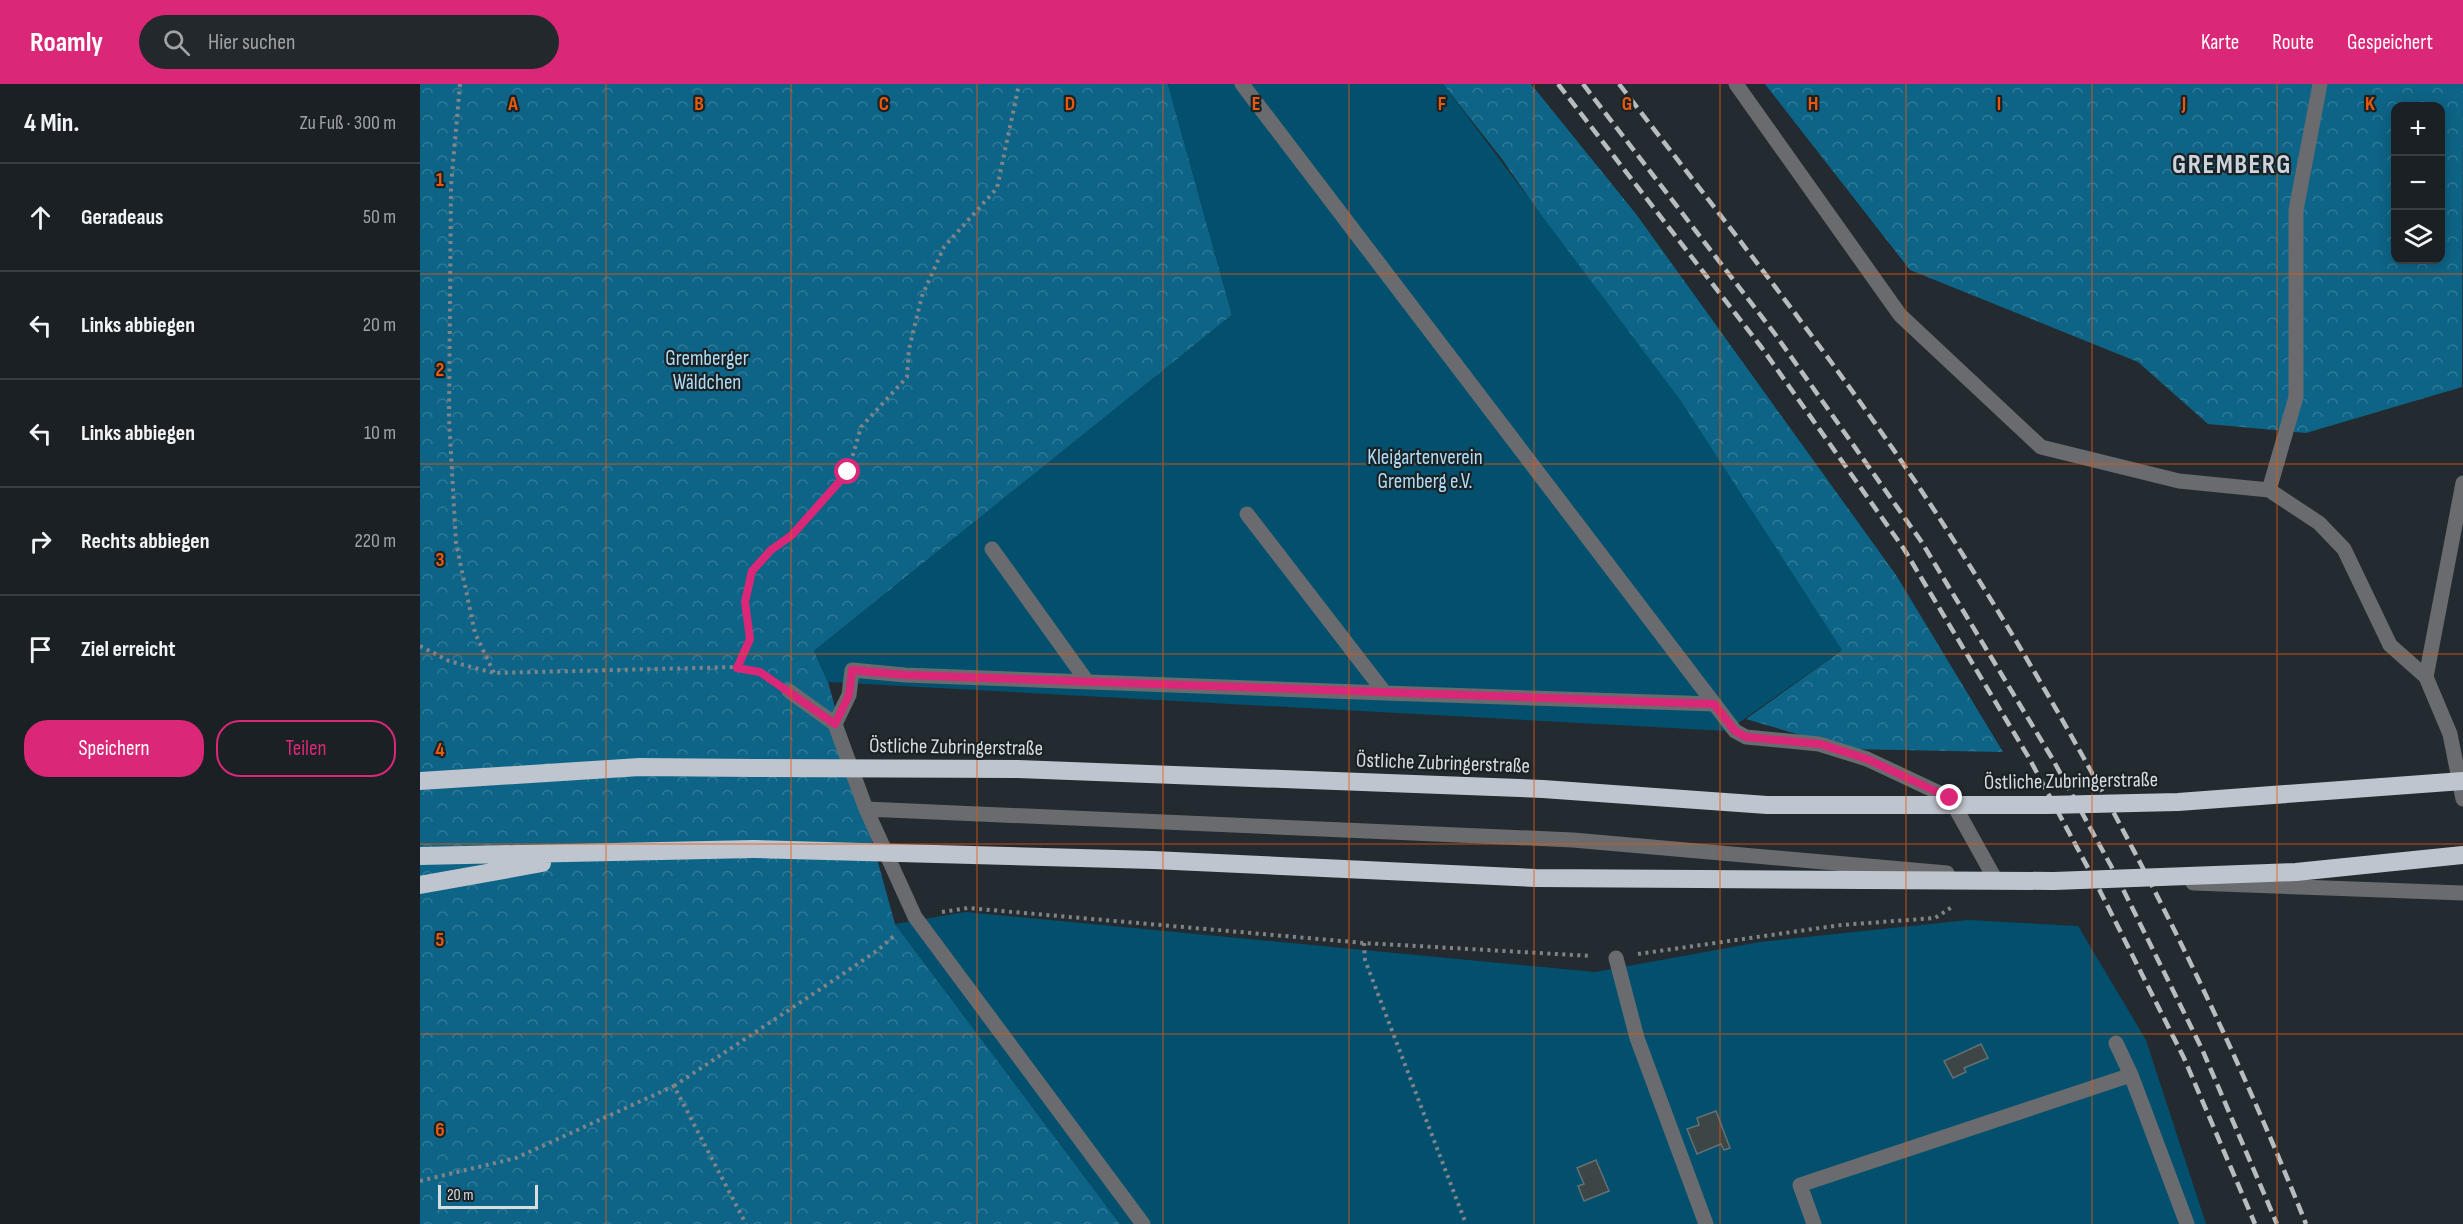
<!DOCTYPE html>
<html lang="de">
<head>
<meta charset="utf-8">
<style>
  body { margin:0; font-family:"Sofia Sans Condensed",sans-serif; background:#23282c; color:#f1f3f6 }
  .controls { position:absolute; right:18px; top:18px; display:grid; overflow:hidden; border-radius:12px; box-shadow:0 3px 15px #0003 }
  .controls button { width:54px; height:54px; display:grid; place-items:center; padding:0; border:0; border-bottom:2px solid #383e41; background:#1a2024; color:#f1f3f6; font:30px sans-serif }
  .scale { position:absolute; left:18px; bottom:15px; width:100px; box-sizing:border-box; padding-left:6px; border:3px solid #d8dde0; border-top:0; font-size:16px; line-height:21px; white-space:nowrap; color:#d8dde0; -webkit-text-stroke:4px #1a2226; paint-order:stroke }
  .stop { position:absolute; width:18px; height:18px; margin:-14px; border:4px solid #db2777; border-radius:50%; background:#fff }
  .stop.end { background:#db2777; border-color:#fff; box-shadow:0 2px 6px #0008 }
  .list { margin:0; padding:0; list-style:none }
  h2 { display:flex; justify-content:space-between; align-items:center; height:78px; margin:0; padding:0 24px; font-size:26px }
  h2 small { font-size:20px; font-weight:400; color:#9fa3a6 }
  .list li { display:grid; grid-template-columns:39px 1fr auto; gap:18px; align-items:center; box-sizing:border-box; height:108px; padding:0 24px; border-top:2px solid #383e41 }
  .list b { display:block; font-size:22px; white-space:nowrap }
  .list em { font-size:20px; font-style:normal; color:#9fa3a6 }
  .actions { display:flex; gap:12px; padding:18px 24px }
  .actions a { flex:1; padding:14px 0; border:2px solid #db2777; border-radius:24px; text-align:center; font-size:21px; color:#db2777 }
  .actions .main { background:#db2777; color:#fff }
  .icon { flex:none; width:33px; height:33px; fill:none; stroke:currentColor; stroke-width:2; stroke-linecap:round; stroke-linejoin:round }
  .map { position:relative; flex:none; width:2043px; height:1140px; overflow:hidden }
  header { display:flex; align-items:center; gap:36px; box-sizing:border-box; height:84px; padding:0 30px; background:#db2777; color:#fff }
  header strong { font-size:28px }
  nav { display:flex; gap:33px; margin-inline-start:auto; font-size:21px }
  .search { width:420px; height:54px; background:#23282c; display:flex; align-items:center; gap:15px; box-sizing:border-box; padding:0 21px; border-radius:33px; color:#9fa3a6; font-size:22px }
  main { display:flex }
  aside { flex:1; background:#1a2024 }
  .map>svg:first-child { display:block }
  .forest { fill:url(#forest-crowns); fill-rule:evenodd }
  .garden { fill:#02506d }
  .building { fill:#3c4647; stroke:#657072; stroke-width:1.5 }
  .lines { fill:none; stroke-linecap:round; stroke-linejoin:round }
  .path { stroke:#7e8488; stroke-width:4; stroke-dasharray:3 4.5; stroke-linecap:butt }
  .minor { stroke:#696b6e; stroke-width:15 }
  .highway { stroke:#bfc5ce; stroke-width:18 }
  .rail { stroke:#b6bcbf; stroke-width:4.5; stroke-dasharray:12 6; stroke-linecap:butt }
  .highway-bridge { stroke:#bfc5ce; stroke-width:18 }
  .route { stroke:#db2777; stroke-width:8 }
  .grid { fill:none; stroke:#e8590c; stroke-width:1.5; stroke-opacity:0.55 }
  .labels { text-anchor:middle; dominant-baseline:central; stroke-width:4.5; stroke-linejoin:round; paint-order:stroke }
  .park-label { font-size:21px; fill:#b0ddf5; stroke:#1a2226 }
  .street-label { font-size:21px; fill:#d8dde0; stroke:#1a2226 }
  .district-label { font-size:27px; font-weight:bold; letter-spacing:1.5px; fill:#cbd5db; stroke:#1a2226 }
  .grid-label { font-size:20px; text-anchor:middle; font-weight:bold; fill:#e8590c; stroke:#1a2226; stroke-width:4.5; stroke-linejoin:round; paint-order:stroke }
</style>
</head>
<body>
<header>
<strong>Roamly</strong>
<div class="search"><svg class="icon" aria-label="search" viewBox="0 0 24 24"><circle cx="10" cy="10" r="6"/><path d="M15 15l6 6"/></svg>Hier suchen</div>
<nav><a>Karte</a><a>Route</a><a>Gespeichert</a></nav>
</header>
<main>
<aside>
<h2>4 Min.<small>Zu Fuß · 300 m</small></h2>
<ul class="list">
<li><svg class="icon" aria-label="ahead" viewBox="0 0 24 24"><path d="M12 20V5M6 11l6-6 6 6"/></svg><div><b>Geradeaus</b></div><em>50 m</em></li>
<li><svg class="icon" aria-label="left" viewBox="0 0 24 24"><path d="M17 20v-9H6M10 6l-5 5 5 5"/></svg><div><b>Links abbiegen</b></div><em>20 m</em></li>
<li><svg class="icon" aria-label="left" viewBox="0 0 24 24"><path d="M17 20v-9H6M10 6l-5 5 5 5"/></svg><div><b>Links abbiegen</b></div><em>10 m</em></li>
<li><svg class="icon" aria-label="right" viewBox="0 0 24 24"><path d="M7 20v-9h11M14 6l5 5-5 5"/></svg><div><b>Rechts abbiegen</b></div><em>220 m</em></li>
<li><svg class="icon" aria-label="arrive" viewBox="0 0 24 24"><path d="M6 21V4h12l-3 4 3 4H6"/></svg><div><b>Ziel erreicht</b></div></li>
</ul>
<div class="actions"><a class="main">Speichern</a><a>Teilen</a></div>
</aside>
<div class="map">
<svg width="2043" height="1140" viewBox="0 0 2043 1140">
  <defs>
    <pattern id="forest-crowns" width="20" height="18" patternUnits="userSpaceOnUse" patternTransform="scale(1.5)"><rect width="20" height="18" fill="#0e6486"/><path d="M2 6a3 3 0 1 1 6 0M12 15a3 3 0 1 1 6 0" fill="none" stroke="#307a97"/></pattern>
  </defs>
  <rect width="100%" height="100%" fill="#232b30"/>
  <path class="forest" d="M0,0H748L812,231L394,567L408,598L475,840L700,1140H0Z
    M1023,0H1111L1216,130L1476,491L1583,668L1428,665L1326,635L1421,567L1082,75Z
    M1345,0H2043L2042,303L1886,349L1788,340L1718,278L1490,186ZM1976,22H2020V176H1976Z"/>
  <path class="garden" d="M748,0H1023L1261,317L1422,566L1307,647L408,598L394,567L812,231Z
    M545,828L1175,888L1340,858L1548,836L1658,842L1726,956L1786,1140H700L475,840Z"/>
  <path class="building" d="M1561,960L1568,974L1544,984L1546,988L1533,994L1524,977Z
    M1296,1027L1310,1064L1304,1066L1301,1060L1277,1070L1267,1045L1279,1041L1277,1034Z
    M1176,1076L1189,1107L1164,1117L1158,1102L1164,1100L1157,1084Z"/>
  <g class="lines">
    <path class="path" d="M40,0L31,102L29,334L36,459L55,549L74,589
      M0,562L29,577L74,589L317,583L340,588L349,594
      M317,583L330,555L325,518L332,487L351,466L372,451L428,388L441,343L487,293L489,265L502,212L524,163L577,104L599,0
      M522,828L548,824L944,859L1172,872
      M944,859L945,876L1046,1140
      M1218,870L1421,841L1515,834L1532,823
      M254,1002L405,902L458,866L476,850
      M0,1097L96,1074L254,1002L326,1140"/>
    <path class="minor" d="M822,0L1315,647L1326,653L1399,660L1447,675L1530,714L1574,793
      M1316,0L1480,231L1621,363L1759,397L1849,406L1899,439L1924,465L1970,561L2006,593L2030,650L2043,715
      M1849,406L1876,313V126L1900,0
      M827,430L965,609L1295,620
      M572,465L666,596
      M2006,593L2043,399
      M369,607L415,640L446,725L495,833L723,1140
      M415,640L429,611L432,586L485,591L965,609
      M446,725L1153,756L1527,789
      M1773,799L2043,809
      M1196,874L1217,954L1286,1140
      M1696,959L1711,991L1767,1140
      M1394,1140L1380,1101L1711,991"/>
    <path class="highway" d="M0,697L220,683L333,684
      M0,772L334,765
      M0,801L122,779"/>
    <path class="rail" d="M1138,0L1342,264L1484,465L1609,674L1675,797L1764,974L1835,1140
      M1163,0L1355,250L1501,457L1632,674L1696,791L1782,965L1857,1140
      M1199,0C1312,147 1429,293 1529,449C1669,667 1790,900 1886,1140"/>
    <path class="highway-bridge" d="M333,684L598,685L1123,705L1347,721H1627L1758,718L2043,697
      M334,765L733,776L1115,794L1634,797L1876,788L2043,771"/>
  </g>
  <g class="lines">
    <path class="route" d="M428,388L372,451L351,466L332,487L325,518L330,555L317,584L340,588L415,640L429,611L432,586L485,591L1294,620L1315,647L1326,653L1400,660L1447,675L1530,714"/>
  </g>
  <path class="grid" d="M186,0V1140M371,0V1140M557,0V1140M743,0V1140M929,0V1140M1114,0V1140M1300,0V1140M1486,0V1140M1672,0V1140M1857,0V1140M0,190H2043M0,380H2043M0,570H2043M0,760H2043M0,950H2043"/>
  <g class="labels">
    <g class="park-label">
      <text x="287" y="274">Gremberger<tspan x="287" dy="24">Wäldchen</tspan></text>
      <text x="1005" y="373">Kleigartenverein<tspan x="1005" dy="24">Gremberg e.V.</tspan></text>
    </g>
    <g class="street-label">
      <text transform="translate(536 663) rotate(1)">Östliche Zubringerstraße</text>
      <text transform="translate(1023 679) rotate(2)">Östliche Zubringerstraße</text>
      <text transform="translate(1651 697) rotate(-1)">Östliche Zubringerstraße</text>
    </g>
    <g class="district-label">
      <text x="1812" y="81">GREMBERG</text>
    </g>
  </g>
  <g class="grid-label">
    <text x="93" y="26">A</text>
    <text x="279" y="26">B</text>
    <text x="464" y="26">C</text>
    <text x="650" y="26">D</text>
    <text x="836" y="26">E</text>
    <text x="1022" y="26">F</text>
    <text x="1207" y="26">G</text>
    <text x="1393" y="26">H</text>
    <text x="1579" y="26">I</text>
    <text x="1764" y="26">J</text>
    <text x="1950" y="26">K</text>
    <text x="20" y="102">1</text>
    <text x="20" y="292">2</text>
    <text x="20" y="482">3</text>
    <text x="20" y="672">4</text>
    <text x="20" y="862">5</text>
    <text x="20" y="1052">6</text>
  </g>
</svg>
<div class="controls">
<button>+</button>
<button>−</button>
<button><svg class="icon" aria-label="layers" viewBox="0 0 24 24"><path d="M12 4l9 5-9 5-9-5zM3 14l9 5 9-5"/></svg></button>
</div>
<div class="scale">20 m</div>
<div class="stop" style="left:428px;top:388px"></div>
<div class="stop end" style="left:1530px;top:714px"></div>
</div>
</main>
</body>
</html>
